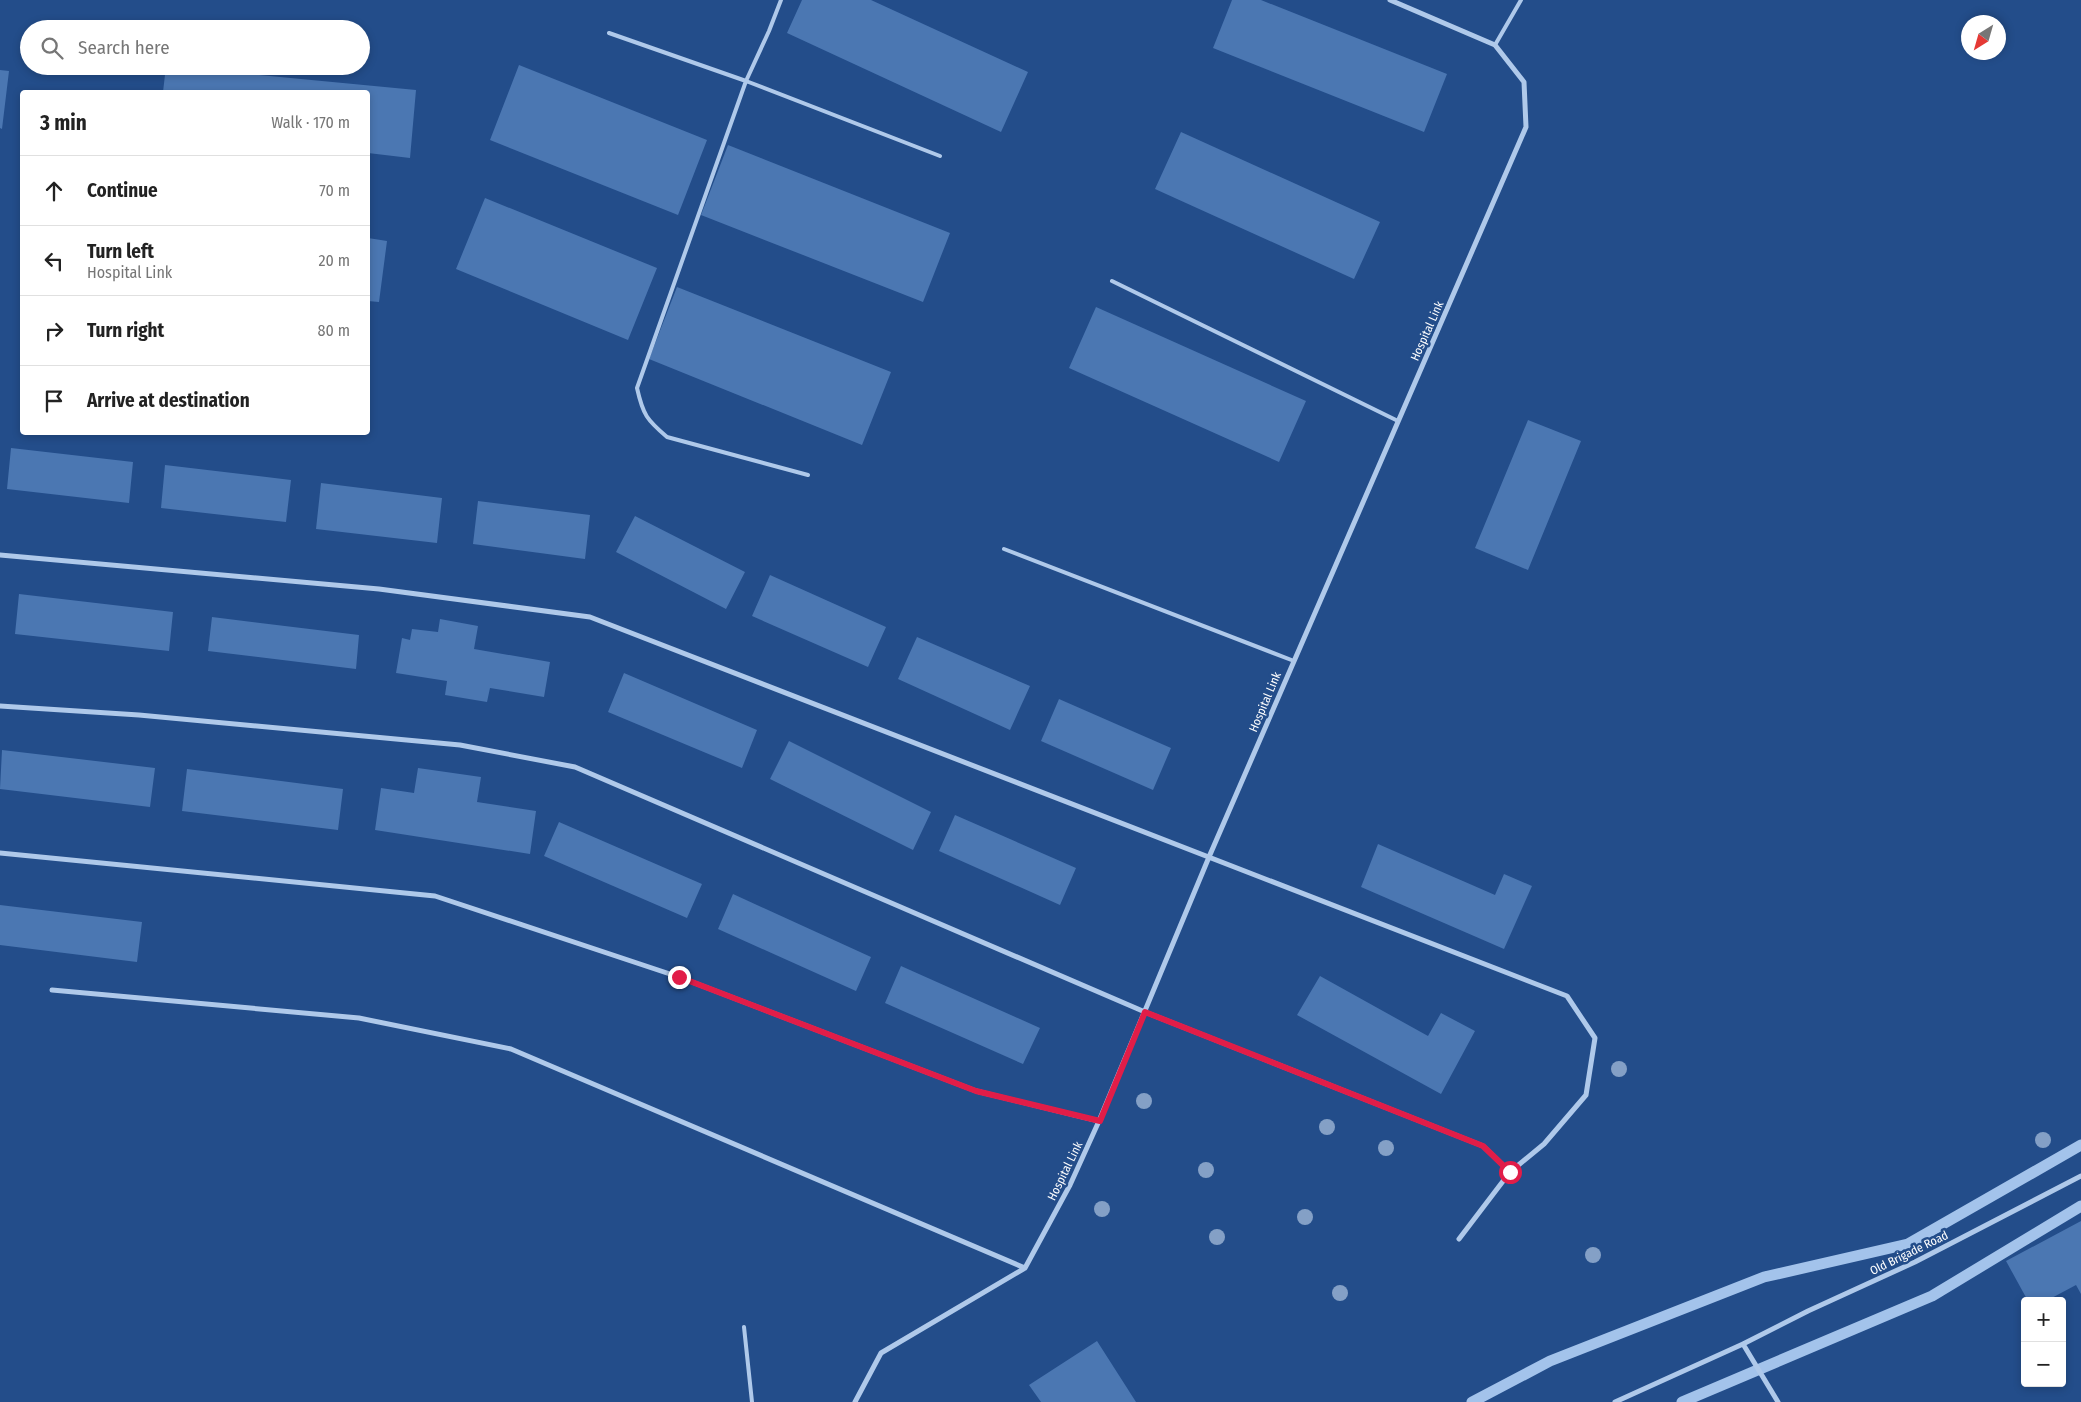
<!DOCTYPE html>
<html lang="en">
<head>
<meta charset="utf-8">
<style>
  body { margin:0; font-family:"Fira Sans Condensed",sans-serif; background:#f6f6f6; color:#222 }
  .controls { position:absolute; right:15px; bottom:15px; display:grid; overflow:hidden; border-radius:5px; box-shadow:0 2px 8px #0003 }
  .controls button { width:45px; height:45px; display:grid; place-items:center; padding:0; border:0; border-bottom:1px solid #e0e0e0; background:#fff; color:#222; font:25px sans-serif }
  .compass { position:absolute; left:1961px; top:15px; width:45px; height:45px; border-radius:50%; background:#fff; box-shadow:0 2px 8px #0003; rotate:217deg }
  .stop { position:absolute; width:15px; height:15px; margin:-11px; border:4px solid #e11d48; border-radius:50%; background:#fff }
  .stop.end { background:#e11d48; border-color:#fff; box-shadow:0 1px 5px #0008 }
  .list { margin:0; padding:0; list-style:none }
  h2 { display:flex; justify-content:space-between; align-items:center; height:65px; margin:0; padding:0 20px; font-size:21px }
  h2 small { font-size:16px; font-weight:400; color:#767676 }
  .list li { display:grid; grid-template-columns:32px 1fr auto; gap:15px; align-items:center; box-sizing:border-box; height:70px; padding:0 20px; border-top:1px solid #e0e0e0 }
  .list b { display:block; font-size:19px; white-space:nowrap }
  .list p { margin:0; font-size:16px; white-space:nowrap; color:#767676 }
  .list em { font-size:16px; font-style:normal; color:#767676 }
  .icon { flex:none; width:28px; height:28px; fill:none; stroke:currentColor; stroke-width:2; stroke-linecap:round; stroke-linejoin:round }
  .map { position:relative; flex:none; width:2081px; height:1402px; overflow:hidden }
  .search { position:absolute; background:#fff; box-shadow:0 2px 8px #0003; left:20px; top:20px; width:350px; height:55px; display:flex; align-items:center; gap:12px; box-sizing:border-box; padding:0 18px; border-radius:28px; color:#767676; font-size:19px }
  .panel { position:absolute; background:#fff; box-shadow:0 2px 8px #0003; left:20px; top:90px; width:350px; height:345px; border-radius:5px }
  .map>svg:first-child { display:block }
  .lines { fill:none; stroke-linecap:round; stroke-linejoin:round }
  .stream { stroke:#a3c3eb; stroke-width:11 }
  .building { fill:#4b77b2 }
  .service { stroke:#afc9ea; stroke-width:4 }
  .minor { stroke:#afc9ea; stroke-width:5 }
  .tree { fill:#84a0c6 }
  .route { stroke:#e11d48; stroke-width:6 }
  .labels { text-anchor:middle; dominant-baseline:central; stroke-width:5; stroke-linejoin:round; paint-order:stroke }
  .street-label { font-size:12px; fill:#fff; stroke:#234d8a }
</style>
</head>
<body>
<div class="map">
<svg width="2081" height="1402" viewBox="0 0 2081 1402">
  <rect width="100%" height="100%" fill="#234d8a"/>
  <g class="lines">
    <path class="stream" d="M1472,1402L1550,1361L1764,1277L1908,1244L2081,1145
      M1682,1402L1932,1296L2081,1206"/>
  </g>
  <path class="building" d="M802,0H871L1028,72L1001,132L787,33Z
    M1232,0H1261L1447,74L1424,132L1213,48Z
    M519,65L707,140L678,215L490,140Z
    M166,66L416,90L410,158L368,153V92H163Z
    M0,70L9,71L2,129L0,128Z
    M1181,132L1380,222L1354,279L1155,189Z
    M728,145L950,233L923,302L701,215Z
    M485,198L657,268L628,340L456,269Z
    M368,238L387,241L379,302L368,301Z
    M677,287L891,372L862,445L649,359Z
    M1096,307L1306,401L1279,462L1069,368Z
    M1528,420L1581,441L1528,570L1475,548Z
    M11,448L133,462L129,503L7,489Z
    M165,465L291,480L286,522L161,508Z
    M321,483L442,498L437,543L316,529Z
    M478,501L590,515L585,559L473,544Z
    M635,516L745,572L726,609L616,552Z
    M770,575L886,627L868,667L752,616Z
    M19,594L173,612L169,651L15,634Z
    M212,617L359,635L356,669L208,651Z
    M440,619L478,626L474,649L550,662L544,697L490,688L487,702L445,695L447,681L396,673L402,638L410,640L412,629L438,632Z
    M917,637L1030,686L1010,730L898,679Z
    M624,673L757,730L742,768L608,712Z
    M1059,699L1171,748L1153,790L1041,741Z
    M789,741L931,812L913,850L770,779Z
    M2,750L155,768L150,807L0,789Z
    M418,768L481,777L477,802L536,811L530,854L375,830L381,788L414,793Z
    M187,769L343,789L338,830L182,811Z
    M955,815L1076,868L1060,905L939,851Z
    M559,822L702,884L687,918L544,856Z
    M1378,844L1495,895L1504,874L1532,886L1504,949L1361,887Z
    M733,894L871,957L856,991L718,929Z
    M0,905L142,922L137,962L0,945Z
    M901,966L1040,1028L1023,1064L885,1003Z
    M1320,976L1428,1036L1441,1013L1475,1031L1441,1094L1297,1015Z
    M2081,1221V1294L2076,1285L2046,1301H2028L2006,1261Z
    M1097,1341L1136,1402H1041L1029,1385Z"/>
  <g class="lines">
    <path class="service" d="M781,0L769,31L746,81L637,388C643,415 647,420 667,437L808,475
      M609,33L746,81L940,156
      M1495,45L1521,0
      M1112,281L1398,421
      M1004,549L1294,661
      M744,1327L752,1402"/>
    <path class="minor" d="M0,555L379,589L590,617L1567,996L1595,1038L1586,1095L1544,1144L1510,1172
      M0,706L139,715L460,745L575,767L1145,1012L1483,1146L1510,1172L1459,1239
      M0,853L435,896L679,977L976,1091L1099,1121
      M52,990L359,1018L511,1049L1025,1268
      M1743,1344L1778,1402
      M855,1402L881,1353L1025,1268L1070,1185L1099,1121L1209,857L1526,127L1524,82L1495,45L1390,0
      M1615,1402L1743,1344L1808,1311L1915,1262L2081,1176"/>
  </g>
  <g class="tree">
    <circle cx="1619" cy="1069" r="8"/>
    <circle cx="1144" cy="1101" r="8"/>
    <circle cx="1327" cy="1127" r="8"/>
    <circle cx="2043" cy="1140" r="8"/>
    <circle cx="1386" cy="1148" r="8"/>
    <circle cx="1206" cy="1170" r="8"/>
    <circle cx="1102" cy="1209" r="8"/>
    <circle cx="1305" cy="1217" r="8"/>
    <circle cx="1217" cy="1237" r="8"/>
    <circle cx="1593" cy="1255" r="8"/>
    <circle cx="1340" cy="1293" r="8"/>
  </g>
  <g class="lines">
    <path class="route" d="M679,977L976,1091L1100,1121L1145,1012L1483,1146L1510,1172"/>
  </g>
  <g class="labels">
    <g class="street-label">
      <text transform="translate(1427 331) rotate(-66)">Hospital Link</text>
      <text transform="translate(1265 702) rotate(-67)">Hospital Link</text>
      <text transform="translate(1065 1171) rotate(-64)">Hospital Link</text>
      <text transform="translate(1909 1253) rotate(-26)">Old Brigade Road</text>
    </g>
  </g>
</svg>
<div class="controls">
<button>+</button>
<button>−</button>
</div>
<svg class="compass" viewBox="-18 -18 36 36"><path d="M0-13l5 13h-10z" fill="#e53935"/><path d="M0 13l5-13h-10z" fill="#767676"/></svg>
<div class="stop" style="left:1510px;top:1172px"></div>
<div class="stop end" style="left:679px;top:977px"></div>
<div class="search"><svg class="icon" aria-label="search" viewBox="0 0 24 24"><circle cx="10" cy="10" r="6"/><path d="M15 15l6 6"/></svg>Search here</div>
<section class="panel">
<h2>3 min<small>Walk · 170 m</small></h2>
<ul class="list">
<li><svg class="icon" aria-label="ahead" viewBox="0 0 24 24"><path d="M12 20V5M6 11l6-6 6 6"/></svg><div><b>Continue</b></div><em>70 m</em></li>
<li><svg class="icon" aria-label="left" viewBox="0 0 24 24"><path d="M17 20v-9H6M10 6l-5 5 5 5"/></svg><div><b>Turn left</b><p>Hospital Link</p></div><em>20 m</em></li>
<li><svg class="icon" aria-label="right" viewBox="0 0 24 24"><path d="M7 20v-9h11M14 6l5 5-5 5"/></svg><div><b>Turn right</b></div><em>80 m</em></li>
<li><svg class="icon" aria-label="arrive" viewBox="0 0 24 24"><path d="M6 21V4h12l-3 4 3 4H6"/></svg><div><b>Arrive at destination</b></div></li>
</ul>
</section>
</div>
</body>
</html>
